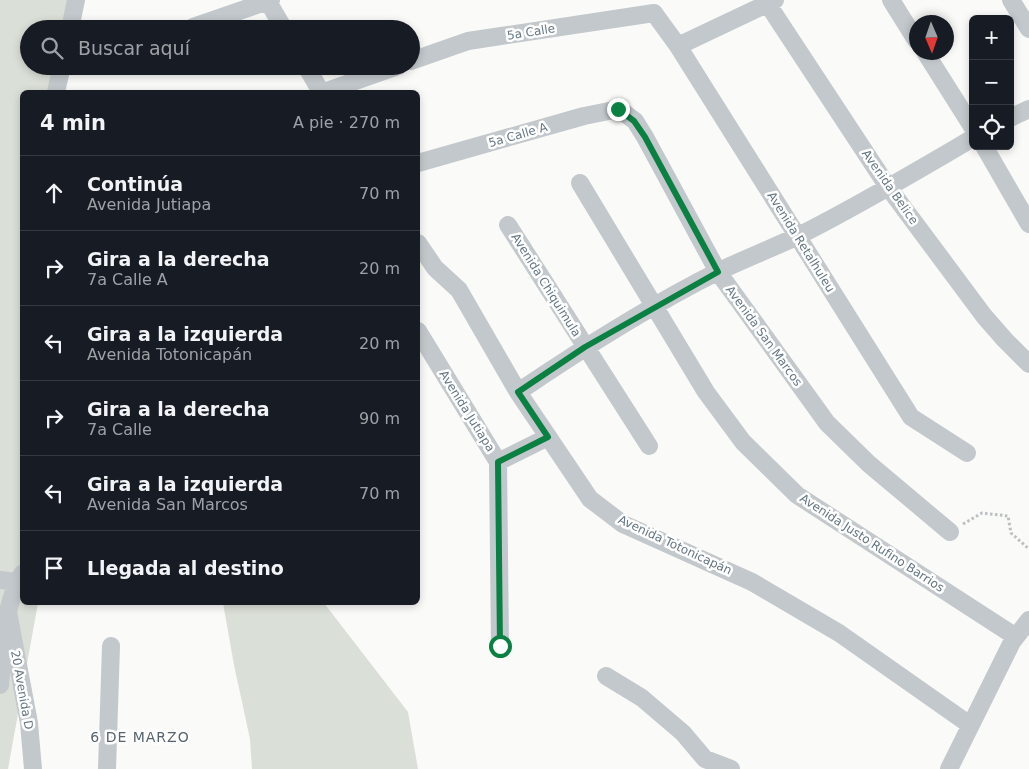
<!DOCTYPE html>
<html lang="es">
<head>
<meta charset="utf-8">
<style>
  body { margin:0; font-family:"DejaVu Sans",sans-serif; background:#20242c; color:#f1f3f6 }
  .controls { position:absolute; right:15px; top:15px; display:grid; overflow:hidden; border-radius:8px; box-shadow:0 2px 8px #0003 }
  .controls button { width:45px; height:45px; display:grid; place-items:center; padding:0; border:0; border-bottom:1px solid #363941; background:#171b24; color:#f1f3f6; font:25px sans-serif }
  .compass { position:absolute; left:909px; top:15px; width:45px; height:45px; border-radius:50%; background:#171b24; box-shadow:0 2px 8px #0003; rotate:178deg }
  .stop { position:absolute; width:15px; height:15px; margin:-11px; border:4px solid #0b8043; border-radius:50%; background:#fff }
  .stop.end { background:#0b8043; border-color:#fff; box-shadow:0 1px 5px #0008 }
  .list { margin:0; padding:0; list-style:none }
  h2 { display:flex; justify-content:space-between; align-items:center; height:65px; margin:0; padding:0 20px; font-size:21px }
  h2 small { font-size:16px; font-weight:400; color:#9ea1a6 }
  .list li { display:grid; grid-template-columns:32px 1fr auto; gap:15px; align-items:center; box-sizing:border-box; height:75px; padding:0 20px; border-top:1px solid #363941 }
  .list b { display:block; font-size:19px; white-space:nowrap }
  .list p { margin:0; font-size:16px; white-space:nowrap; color:#9ea1a6 }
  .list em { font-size:16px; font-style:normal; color:#9ea1a6 }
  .icon { flex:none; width:28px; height:28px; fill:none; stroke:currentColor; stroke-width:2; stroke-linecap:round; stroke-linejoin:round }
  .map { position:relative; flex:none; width:1029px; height:769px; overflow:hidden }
  .search { position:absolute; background:#171b24; box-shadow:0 2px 8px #0003; left:20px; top:20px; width:400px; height:55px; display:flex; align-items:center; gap:12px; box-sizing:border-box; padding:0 18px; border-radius:28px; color:#9ea1a6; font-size:19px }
  .panel { position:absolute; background:#171b24; box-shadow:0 2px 8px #0003; left:20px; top:90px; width:400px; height:515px; border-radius:8px }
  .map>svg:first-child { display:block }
  .green { fill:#dadfd7 }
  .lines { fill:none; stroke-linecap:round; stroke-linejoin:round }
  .path { stroke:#bbbfc2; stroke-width:3; stroke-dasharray:2.5 2.5; stroke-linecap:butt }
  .minor { stroke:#c3c8cc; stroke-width:18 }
  .route { stroke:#0b8043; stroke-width:6 }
  .labels { text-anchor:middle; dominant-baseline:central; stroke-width:5; stroke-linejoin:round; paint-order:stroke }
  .street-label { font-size:12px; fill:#657683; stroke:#fff }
  .neighbourhood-label { font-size:14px; letter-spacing:1px; fill:#57646e; stroke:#fff }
</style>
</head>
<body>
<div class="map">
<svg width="1029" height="769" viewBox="0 0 1029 769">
  <rect width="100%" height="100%" fill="#fafaf8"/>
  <path class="green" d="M0,0H76L70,29H29V66H62L56,92H22V602L38,603L8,769H0Z
    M223,603H324L408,712L418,769H252L250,739L234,665Z"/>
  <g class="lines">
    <path class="path" d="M963,524L982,513L1008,516L1011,533L1029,549"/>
    <path class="minor" d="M267,0L284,29
      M765,0L888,187L984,316L1005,340L1029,364
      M891,0L916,40
      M1011,0L1029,29
      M193,27L271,0
      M70,29L76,0
      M678,46L775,0
      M925,52L973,128
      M411,61L468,41L654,13L678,46L911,417L967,453
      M306,66L321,92
      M56,92L62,66
      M324,92L398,66
      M1010,118L1029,109
      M984,146L1029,224
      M418,163L584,116L619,109L635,121L645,137L718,272L827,423L869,464L950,532
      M580,183L706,392L743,442L797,495L1016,637
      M508,225L649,446
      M418,243L435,268L459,290L518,392L590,499L623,524L752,582L839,633L970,725
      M418,331L498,462L500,646
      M518,392C583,348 649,306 719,271C745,259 772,248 798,236C858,206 915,172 973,138
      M498,462L548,437
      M0,580L17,582
      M8,612L29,723L33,769
      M606,676L642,698L683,733L705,759L731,769
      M0,685C4,648 3,606 22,574
      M107,769L111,646
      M949,769L1012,642L1029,620"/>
  </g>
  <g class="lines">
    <path class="route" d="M500,646L498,462L548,437L518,392L585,347L718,272L645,137L634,121L618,109"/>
  </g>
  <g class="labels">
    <g class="street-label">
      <text transform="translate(531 32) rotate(-9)">5a Calle</text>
      <text transform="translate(518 135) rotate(-16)">5a Calle A</text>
      <text transform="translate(890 187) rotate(55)">Avenida Belice</text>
      <text transform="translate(801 242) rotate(58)">Avenida Retalhuleu</text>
      <text transform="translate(546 285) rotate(58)">Avenida Chiquimula</text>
      <text transform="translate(764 336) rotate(54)">Avenida San Marcos</text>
      <text transform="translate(467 411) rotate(58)">Avenida Jutiapa</text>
      <text transform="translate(872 543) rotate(33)">Avenida Justo Rufino Barrios</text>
      <text transform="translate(675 545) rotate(25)">Avenida Totonicapán</text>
      <text transform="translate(22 690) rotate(80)">20 Avenida D</text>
    </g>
    <g class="neighbourhood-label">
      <text x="140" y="737">6 DE MARZO</text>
    </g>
  </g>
</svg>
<div class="controls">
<button>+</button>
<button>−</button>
<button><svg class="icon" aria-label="locate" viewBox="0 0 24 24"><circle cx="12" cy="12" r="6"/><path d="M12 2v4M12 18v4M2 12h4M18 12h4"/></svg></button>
</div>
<svg class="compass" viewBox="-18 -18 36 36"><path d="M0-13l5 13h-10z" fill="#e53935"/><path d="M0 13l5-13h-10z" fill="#9ea1a6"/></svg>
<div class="stop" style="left:500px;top:646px"></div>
<div class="stop end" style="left:618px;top:109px"></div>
<div class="search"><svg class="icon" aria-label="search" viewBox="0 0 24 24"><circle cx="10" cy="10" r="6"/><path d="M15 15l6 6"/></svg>Buscar aquí</div>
<section class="panel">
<h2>4 min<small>A pie · 270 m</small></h2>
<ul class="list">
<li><svg class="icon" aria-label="ahead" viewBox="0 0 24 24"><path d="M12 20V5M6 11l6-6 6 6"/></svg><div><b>Continúa</b><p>Avenida Jutiapa</p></div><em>70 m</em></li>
<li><svg class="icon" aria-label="right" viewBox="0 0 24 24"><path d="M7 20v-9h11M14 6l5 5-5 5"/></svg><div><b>Gira a la derecha</b><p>7a Calle A</p></div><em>20 m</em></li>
<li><svg class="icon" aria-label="left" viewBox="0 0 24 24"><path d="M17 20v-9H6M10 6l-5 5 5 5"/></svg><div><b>Gira a la izquierda</b><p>Avenida Totonicapán</p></div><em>20 m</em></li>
<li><svg class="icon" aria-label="right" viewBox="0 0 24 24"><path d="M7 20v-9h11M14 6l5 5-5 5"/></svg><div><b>Gira a la derecha</b><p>7a Calle</p></div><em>90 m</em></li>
<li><svg class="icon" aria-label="left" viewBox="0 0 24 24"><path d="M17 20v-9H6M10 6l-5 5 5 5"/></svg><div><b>Gira a la izquierda</b><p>Avenida San Marcos</p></div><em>70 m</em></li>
<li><svg class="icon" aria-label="arrive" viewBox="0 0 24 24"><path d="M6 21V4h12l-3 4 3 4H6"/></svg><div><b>Llegada al destino</b></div></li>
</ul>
</section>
</div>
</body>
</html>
